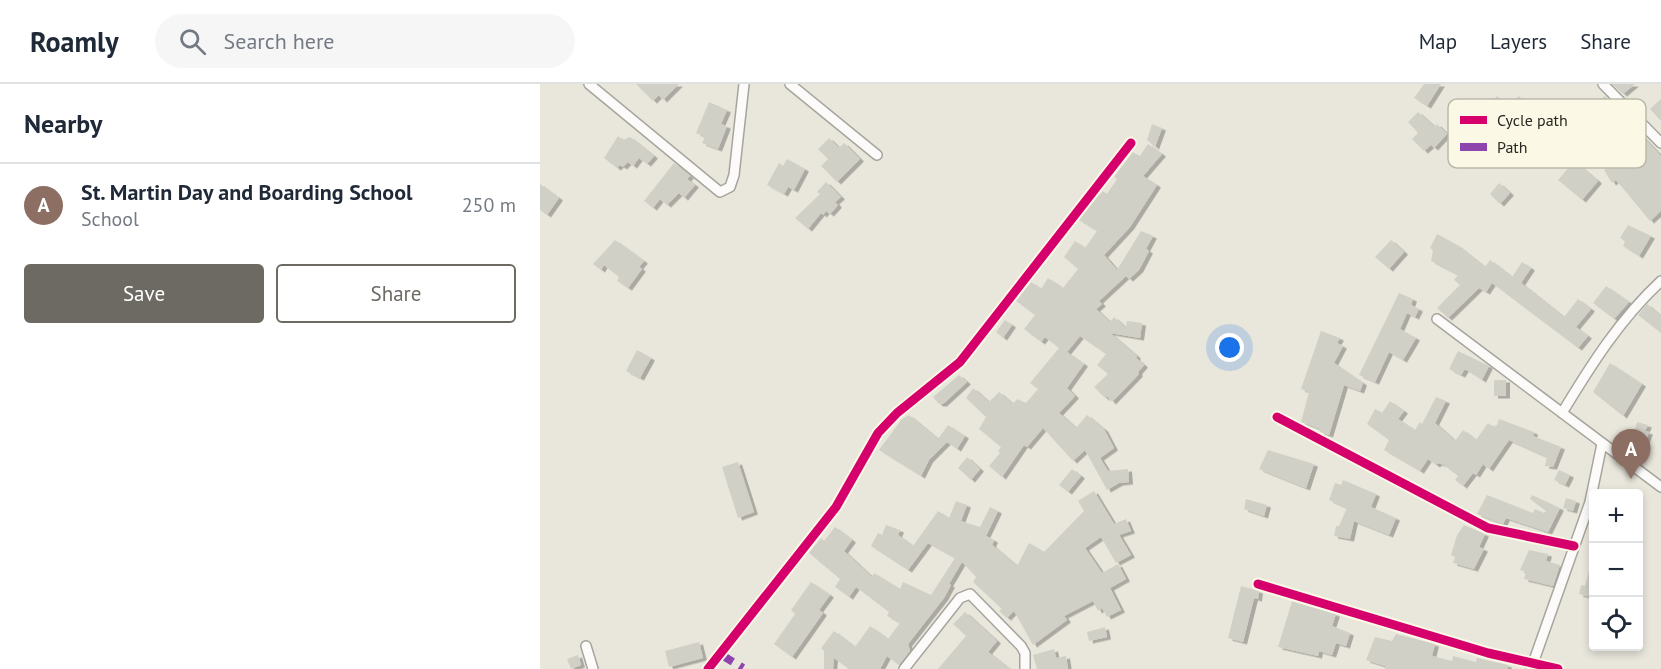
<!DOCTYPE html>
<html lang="en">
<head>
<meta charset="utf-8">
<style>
  body { margin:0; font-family:"PT Sans",sans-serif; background:#f6f6f7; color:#1f2937 }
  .controls { position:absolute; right:18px; bottom:18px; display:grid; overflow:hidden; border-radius:6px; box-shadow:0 3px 9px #0003 }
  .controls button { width:54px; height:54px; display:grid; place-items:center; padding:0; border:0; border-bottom:2px solid #e0e1e3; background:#fff; color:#1f2937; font:30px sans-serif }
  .you { position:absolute; left:690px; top:264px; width:21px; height:21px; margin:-15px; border:4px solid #fff; border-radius:50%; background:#1a73e8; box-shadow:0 0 0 9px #1a73e833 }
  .badge { display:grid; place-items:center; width:39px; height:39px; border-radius:50%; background:#6c6a62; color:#fff; font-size:20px; font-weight:700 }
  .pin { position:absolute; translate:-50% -50px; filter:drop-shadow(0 2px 3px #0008) }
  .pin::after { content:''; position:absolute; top:32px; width:21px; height:18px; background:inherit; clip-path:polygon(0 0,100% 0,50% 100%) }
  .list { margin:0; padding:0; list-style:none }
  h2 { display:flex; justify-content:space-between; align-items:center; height:78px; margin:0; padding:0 24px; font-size:26px }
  h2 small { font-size:20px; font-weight:400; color:#747a83 }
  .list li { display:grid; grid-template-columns:39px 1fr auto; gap:18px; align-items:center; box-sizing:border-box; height:84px; padding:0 24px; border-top:2px solid #e0e1e3 }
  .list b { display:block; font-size:22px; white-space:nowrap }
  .list p { margin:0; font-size:20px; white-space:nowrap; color:#747a83 }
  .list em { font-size:20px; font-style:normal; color:#747a83 }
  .actions { display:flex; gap:12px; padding:18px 24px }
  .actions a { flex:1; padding:14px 0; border:2px solid #6c6a62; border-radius:6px; text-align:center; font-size:21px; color:#6c6a62 }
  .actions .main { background:#6c6a62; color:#fff }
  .icon { flex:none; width:33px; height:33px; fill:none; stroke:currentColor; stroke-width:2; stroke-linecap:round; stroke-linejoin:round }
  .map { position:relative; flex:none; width:1121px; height:585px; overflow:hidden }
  header { display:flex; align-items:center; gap:36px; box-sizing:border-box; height:84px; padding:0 30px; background:#fff; border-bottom:2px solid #e0e1e3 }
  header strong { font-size:28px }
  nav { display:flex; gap:33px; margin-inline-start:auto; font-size:21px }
  .search { width:420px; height:54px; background:#f6f6f7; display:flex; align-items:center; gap:15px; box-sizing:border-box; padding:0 21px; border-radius:33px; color:#747a83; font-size:22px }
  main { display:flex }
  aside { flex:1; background:#fff }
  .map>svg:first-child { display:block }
  .building { fill:#d1d0c7; filter:url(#shadow) }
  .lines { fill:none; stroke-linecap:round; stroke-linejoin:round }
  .minor-casing { stroke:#a6a59d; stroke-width:12 }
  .minor { stroke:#fcfbfa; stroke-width:9 }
  .quiet { stroke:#8e44ad; stroke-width:8; stroke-dasharray:15 8; stroke-linecap:butt }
  .cycleway-casing { stroke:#fbf8e5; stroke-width:13 }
  .cycleway { stroke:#d6006c; stroke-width:9 }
  .key { fill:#fbf8e5; stroke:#bcb9aa; stroke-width:1.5 }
  .key-label { font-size:16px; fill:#282720 }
</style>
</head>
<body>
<header>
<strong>Roamly</strong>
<div class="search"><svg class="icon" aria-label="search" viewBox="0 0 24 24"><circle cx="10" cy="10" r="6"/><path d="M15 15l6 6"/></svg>Search here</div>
<nav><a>Map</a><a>Layers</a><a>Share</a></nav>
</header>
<main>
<aside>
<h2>Nearby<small></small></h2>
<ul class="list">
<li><span class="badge" style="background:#8d6e63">A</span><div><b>St. Martin Day and Boarding School</b><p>School</p></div><em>250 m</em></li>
</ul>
<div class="actions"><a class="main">Save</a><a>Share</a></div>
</aside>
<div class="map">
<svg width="1121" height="585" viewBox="0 0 1121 585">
  <defs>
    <filter id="shadow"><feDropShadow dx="4" dy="2.5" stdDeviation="0" flood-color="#0004"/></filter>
  </defs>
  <rect width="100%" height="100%" fill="#e9e7dc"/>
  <path class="building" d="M96,0H139L123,16L119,11L113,17Z
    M884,0H901L887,22L874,14Z
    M1072,0H1095L1083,10Z
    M957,12L968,22L979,12L1007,41L995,74L973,40L958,54L980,72L973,82L954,68L950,70L938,54L920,42L936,23L942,28Z
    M1065,12L1077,27L1026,74L1004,48L1029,25L1039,34Z
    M1121,15V37L1110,25Z
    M169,18L187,26L181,40L187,42L178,65L162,59L165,53L156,49Z
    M878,28L895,43L897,40L907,50L894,64L891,61L884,67L872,55L878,49L868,38Z
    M612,40L622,44L615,63L607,56Z
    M1098,48L1121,72V127L1110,137L1076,96L1072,99L1064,86L1075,79L1065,64L1082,49L1090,56Z
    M78,52L83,56L90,53L114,72L107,80L99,74L93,82L88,78L83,83L80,81L77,84L64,74Z
    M289,54L299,64L304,59L320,75L297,98L281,82L288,75L278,65Z
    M608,60L622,70L603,92L617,101L590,143L564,171L577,186L601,147L613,152L606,165L609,167L599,186L589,195L586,192L559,217L562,220L556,225L570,238L574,233L586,244L587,237L602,239L600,254L570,249L597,272L596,274L604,281L598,288L599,290L572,318L567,312L565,314L554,303L568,290L557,281L566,270L540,252L527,268L544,280L527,304L535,312L519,329L536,344L547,331L564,345L574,364L560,374L568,387L588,385L589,398L579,399L567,406L545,366L533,377L503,344L487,363L484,361L462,393L449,382L460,369L458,367L461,363L439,345L446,333L426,314L433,304L449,318L459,308L473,320L477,315L486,319L498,305L490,299L519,264L505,253L501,258L484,245L495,231L476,217L491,198L501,205L508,194L523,204L538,185L524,173L535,157L545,164L557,147L539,136L558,112L563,107L567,110L577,95L574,93L593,68L599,73Z
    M247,75L265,85L254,106L248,103L244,110L227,101L239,79L243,82Z
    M1034,77L1058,97L1042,116L1018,96Z
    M134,79L150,92L147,95L155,101L144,114L139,109L127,121L120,115L113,124L104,117Z
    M286,98L301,113L295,118L298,121L290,130L286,127L283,131L281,129L268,145L255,134L280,110L277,108Z
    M959,99L970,109L960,120L950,110Z
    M0,100L19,114L7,131L0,126Z
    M1088,141L1111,152L1099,172L1083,162L1085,157L1080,154Z
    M897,150L917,161L945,183L950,176L972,193L982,178L991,184L981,199L1024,233L1038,215L1051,225L1036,243L1048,252L1038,264L952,199L946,208L939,204L908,234L897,224L920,201L914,196L918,191L891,177L893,166L890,164Z
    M75,156L104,177L99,183L102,185L88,204L77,197L79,193L64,181L61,186L53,180Z
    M851,156L864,168L849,185L835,173Z
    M1066,202L1089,218L1074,235L1053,219Z
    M859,209L873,215L871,221L879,225L875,233L867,229L860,245L876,254L863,276L849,268L835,298L819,291Z
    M1107,220L1121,232V249L1098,231Z
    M465,236L472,241L463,254L456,248Z
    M781,247L800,254L797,259L803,262L794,279L823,299L820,307L804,301L789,351L780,348L781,345L761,338L769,308L761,305Z
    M97,266L111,274L100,294L86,287Z
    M918,267L949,282L942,296L925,285L921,291L909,285Z
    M1070,279L1102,300L1083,332L1053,308Z
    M419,291L427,298L403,320H399L393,313Z
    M954,296H966V312H954Z
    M896,313L906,317L895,339L915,357L923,346L936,356L948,339L953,343L957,341L959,335L994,348L993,352L1021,363L1013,383L1005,382L1007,373L969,356L949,385L943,380L936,391L933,389L923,402L915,396L918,392L904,381L898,379L896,381L888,375L880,387L844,366L849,356L827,340L835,325L842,329L850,317L864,327L858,335L875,346L880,338L882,340Z
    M369,331L398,355L408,341L425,352L417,365L407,358L389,376L381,392L339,366L362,335Z
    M1097,338L1108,341L1105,347L1109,348L1104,361L1092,356Z
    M728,366L774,380L766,404L719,385Z
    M427,373L440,385L431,396L418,384Z
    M198,378L214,428L198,434L182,383Z
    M532,385L541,392L528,408L519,401Z
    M1019,386L1030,391L1025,401L1014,396Z
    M803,396L836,410L831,423L856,434L849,451L814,437L810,455L794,452L796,442H799L807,424L789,416L795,399L801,401Z
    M554,407L574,440L586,435L591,447L579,451L591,471L576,479L561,453L545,464L562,489L578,480L586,495L570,504L581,526L567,533L562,524L558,527L553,517L524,532L527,536L493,561L474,527L467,534L459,527L462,525L433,498L436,493L422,478L409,500L411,501L404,514L368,560L370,567L359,581L347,572L340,585H309L294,574L293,585H284V567L281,564L294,547L315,563L330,542L348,555L360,539L347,532L349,528L316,503L309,513L295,503L300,495L269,469L281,454L284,457L295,443L312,456L304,467L332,493L334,489L360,505L363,498L391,511L415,474L388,459L368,486L331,462L338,449L342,451L346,441L360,446L358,451L373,462L398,427L409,434L416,417L427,421L421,437L440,443L450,423L458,427L446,452L454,456L452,461L477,482L489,459L504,468L544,427L538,417Z
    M947,411L993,429L995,425L1004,429L1006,427L990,415L992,411L1020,424L1008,448L966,434L963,440L937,430Z
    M1026,414L1036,417L1033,427L1023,424Z
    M706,415L727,421L724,432L704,425Z
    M924,441L945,450L939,463L944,465L934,485L913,479L915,473L911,471L917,451Z
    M989,466L1008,470L1006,477L1020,481L1013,502L984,495L986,488L980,486Z
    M1051,480L1053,481V514L1039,510L1041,501L1045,502Z
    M271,498L290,511L279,526L283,529L252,573L234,560L255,530L251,526Z
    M701,502L719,507L718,515L714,514L703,558L688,554Z
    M752,517L796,530L792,542L810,549L806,562L796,559L792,571L779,567L778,572L738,563Z
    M425,528L457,557L448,568L470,585H398L426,552L413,540Z
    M565,543L567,553L549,557L547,548Z
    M856,550L895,560L892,572L912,577L913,572L936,578L937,574L968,581L967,585H845V582L826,576L835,553L852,557Z
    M159,558L163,574L129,583L125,567Z
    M514,565L516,574L526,572L528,585H497L493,571Z
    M38,571L41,581L31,585L27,575Z"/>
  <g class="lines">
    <defs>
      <path id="minor" d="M49,0L180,108L190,103L194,91L204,0
        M250,0L337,71
        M1063,0L1121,59
        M897,235L1121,403
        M1022,329C1051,281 1080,235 1121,197
        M737,333L948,444L1034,462
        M718,500L948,569L1018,585
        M46,562L53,585
        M168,585L296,423L338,349L357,329L420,278L591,59
        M364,585L420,514L430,510L481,562L485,569V585
        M991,585L1050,418L1062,360"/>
    </defs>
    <use href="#minor" class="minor-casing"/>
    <use href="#minor" class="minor"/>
    <path class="quiet" d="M180,570L203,584"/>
    <defs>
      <path id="cycleway" d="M737,333L948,444L1034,462
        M718,500L948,569L1018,585
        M168,585L296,423L338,349L357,329L420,278L591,59"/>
    </defs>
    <use href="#cycleway" class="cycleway-casing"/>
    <use href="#cycleway" class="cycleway"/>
  </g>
  <rect x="908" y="15" width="198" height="69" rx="9" class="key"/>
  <rect x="920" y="32" width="27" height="8" fill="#d6006c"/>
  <rect x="920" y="59" width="27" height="8" fill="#8e44ad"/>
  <g class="key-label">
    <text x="957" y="42">Cycle path</text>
    <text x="957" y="69">Path</text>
  </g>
</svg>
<div class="controls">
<button>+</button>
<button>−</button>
<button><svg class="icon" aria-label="locate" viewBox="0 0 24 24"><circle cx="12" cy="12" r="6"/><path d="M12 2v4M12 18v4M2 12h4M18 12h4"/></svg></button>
</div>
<div class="you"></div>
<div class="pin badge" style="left:1091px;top:395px;background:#8d6e63">A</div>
</div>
</main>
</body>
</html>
